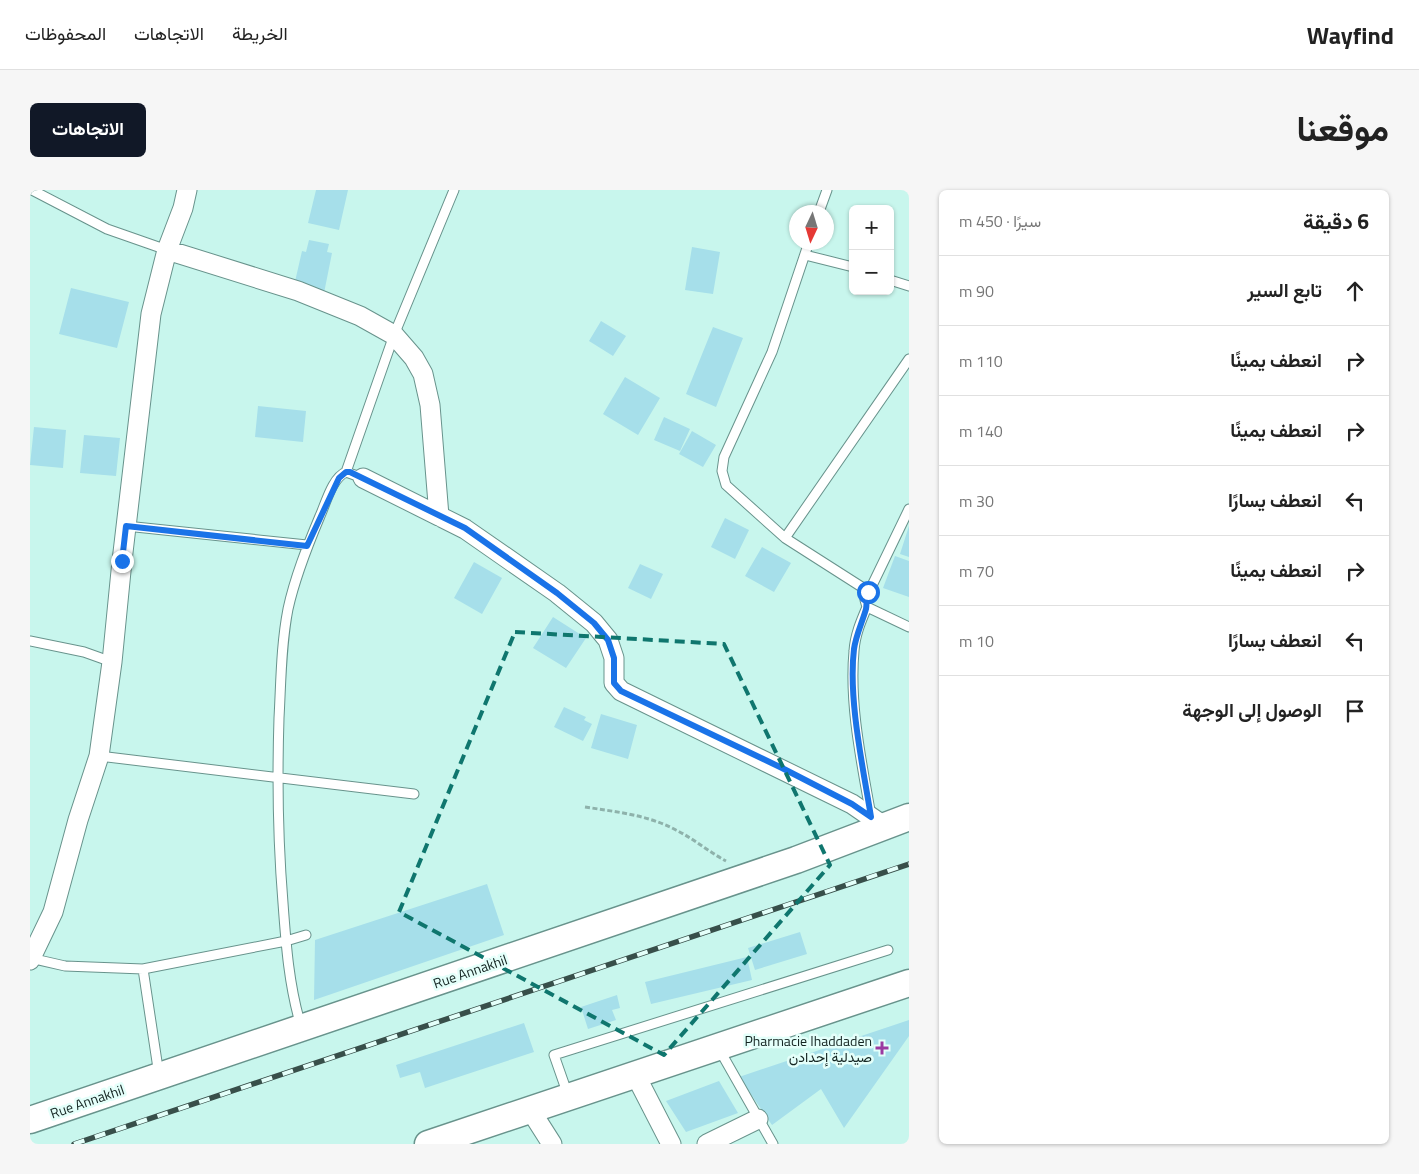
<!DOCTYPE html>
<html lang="ar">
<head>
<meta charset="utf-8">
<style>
  body { margin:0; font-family:"Titillium Web",Vazirmatn,sans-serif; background:#f6f6f6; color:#222; direction:rtl }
  .controls { position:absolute; right:15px; top:15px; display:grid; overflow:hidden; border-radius:8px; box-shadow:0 1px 4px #0004 }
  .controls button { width:45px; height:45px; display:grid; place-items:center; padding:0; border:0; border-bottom:1px solid #e0e0e0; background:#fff; color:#222; font:25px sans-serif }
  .compass { position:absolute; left:759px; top:15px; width:45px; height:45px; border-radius:50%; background:#fff; box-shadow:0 1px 4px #0004; rotate:184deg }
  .stop { position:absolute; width:15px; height:15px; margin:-11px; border:4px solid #1a73e8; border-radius:50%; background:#fff }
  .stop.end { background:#1a73e8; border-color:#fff; box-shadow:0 1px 5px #0008 }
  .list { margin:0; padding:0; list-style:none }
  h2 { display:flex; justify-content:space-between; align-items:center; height:65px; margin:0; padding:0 20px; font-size:21px }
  h2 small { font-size:16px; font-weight:400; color:#767676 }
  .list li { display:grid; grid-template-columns:32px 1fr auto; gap:15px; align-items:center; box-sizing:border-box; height:70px; padding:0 20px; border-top:1px solid #e0e0e0 }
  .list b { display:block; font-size:19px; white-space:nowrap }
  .list em { font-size:16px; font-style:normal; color:#767676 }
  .icon { flex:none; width:28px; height:28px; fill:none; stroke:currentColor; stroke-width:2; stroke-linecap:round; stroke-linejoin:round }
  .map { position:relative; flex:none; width:879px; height:954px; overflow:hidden; direction:ltr; border-radius:8px }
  header { display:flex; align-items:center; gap:30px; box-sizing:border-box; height:70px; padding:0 25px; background:#fff; border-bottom:1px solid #e0e0e0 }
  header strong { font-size:24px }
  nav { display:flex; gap:28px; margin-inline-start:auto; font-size:18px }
  .intro { display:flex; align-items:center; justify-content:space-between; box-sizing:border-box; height:120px; padding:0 30px }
  h1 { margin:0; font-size:35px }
  .button { padding:12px 22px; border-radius:8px; background:#111827; color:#fff; font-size:18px; font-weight:700 }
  main { display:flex; gap:30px; padding:0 30px }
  aside { flex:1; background:#fff; border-radius:8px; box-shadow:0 1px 4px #0004 }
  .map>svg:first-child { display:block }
  .building { fill:#a6dfea }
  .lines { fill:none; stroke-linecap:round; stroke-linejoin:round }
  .lane-casing { stroke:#68938c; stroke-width:11 }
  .street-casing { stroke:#68938c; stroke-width:21 }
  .secondary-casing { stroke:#68938c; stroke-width:29 }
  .path { stroke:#8eb2ab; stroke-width:3; stroke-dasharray:5 2.5; stroke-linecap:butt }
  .lane { stroke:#fff; stroke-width:9 }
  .street { stroke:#fff; stroke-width:19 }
  .secondary { stroke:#fff; stroke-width:26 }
  .rail-casing { stroke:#384f4a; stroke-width:5.5 }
  .rail { stroke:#e4fffa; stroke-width:4; stroke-dasharray:11; stroke-linecap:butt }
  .route { stroke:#1a73e8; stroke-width:6 }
  .marked { fill:none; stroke:#0f766e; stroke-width:4; stroke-dasharray:10 6; stroke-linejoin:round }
  .poi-dot { fill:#9b3aa1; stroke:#e4fffa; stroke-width:2 }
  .labels { text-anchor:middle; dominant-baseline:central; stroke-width:5; stroke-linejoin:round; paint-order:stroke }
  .street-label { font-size:14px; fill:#132421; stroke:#e4fffa }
  .poi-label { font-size:14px; fill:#132421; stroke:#e4fffa; text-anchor:end }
</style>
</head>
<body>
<header>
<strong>Wayfind</strong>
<nav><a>الخريطة</a><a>الاتجاهات</a><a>المحفوظات</a></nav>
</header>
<div class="intro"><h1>موقعنا</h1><a class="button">الاتجاهات</a></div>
<main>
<aside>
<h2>6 دقيقة<small>سيرًا · 450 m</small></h2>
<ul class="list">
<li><svg class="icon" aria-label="ahead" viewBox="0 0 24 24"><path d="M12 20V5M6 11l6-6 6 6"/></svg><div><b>تابع السير</b></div><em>90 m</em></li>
<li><svg class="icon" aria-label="right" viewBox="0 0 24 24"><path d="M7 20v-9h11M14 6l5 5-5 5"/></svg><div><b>انعطف يمينًا</b></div><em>110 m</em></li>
<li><svg class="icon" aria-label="right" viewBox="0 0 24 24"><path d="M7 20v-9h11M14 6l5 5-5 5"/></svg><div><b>انعطف يمينًا</b></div><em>140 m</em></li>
<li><svg class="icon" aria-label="left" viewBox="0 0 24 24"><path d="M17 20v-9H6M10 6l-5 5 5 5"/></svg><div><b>انعطف يسارًا</b></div><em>30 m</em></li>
<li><svg class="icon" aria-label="right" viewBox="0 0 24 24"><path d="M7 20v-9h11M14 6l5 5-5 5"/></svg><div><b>انعطف يمينًا</b></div><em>70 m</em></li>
<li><svg class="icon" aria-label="left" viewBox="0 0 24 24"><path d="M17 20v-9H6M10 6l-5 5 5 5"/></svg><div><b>انعطف يسارًا</b></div><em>10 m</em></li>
<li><svg class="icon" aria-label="arrive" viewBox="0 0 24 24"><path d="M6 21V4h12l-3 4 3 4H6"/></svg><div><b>الوصول إلى الوجهة</b></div></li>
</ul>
</aside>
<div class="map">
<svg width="879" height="954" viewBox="0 0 879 954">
  <rect width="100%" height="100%" fill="#c8f6ed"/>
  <path class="building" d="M286,0H318L309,40L278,33Z
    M279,50L299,54L297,62L302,63L294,103L264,96L272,61L276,62Z
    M662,57L690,62L683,104L655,100Z
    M41,98L99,112L87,158L29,144Z
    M571,131L596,146L583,166L559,151Z
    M683,137L713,148L686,217L656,204Z
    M595,187L630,208L608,245L573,224Z
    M228,216L276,221L273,252L225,247Z
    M634,227L660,239L650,261L624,250Z
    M4,237L36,240L33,278L0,275Z
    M662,241L686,255L673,277L649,264Z
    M54,245L90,248L86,286L50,283Z
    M695,328L719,340L705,369L681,357Z
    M879,336V367L870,364Z
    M732,357L761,373L744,402L715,386Z
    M865,366L879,371V407L853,398Z
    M444,372L472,388L452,424L424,408Z
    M610,374L633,384L621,409L598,398Z
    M523,427L556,448L536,478L503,458Z
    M534,517L556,527L554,530L562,534L553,551L524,537Z
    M571,524L607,535L598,569L561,558Z
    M457,694L474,745L284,810L285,750Z
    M770,742L777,764L725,780L718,758Z
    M717,767L722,790L621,814L615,792Z
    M587,805L590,818L582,820L586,830L558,839L551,817Z
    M879,830V846L814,938L791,899L742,935L709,887Z
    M494,833L504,862L395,898L390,882L370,888L366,875Z
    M689,891L708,923L656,942L636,911Z"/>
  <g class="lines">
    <defs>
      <path id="lane" d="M2,0L77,39L137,60
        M789,22L797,0
        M779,52L742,162L694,267L692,281L696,295L755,348L838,401
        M775,65L823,77
        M860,90L879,96
        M316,282L364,145L424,0
        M879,319L835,410L837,417L879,437
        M96,336L277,355
        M755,348L879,169
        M837,417C831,431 825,445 824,461C819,515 832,574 841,626
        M0,451L54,462L82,472
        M69,566L384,604
        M0,768L35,776L113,779L256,751L276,745
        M113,779L129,885
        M271,836C259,796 256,755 253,713C248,652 247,590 249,528C251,492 251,455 258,419C265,387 277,357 290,326C296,313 302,288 316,282L333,288
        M689,859L743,954
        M538,905L524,865L858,760"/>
      <path id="street" d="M137,60L268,101L330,126L364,145L384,168L393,184L400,215L409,326
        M333,288L435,339L527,403L564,433L578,450L584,468V493L591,501L822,614L854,636
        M0,770L23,722L48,630L69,566L82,472L92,371L121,124L137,60L153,18L157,0
        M606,886L641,954
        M501,921L522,954
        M677,954L728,929"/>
      <path id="secondary" d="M0,930L766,670L879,627
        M398,954L879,793"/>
    </defs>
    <use href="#lane" class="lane-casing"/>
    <use href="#street" class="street-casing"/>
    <use href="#secondary" class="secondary-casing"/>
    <path class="path" d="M555,617C587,622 618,625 646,640C664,649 679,662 696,671"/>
    <use href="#lane" class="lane"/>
    <use href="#street" class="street"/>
    <use href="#secondary" class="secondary"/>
    <defs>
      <path id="rail" d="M44,954L879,674"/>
    </defs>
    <use href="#rail" class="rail-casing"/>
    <use href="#rail" class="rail"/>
  </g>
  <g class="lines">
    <path class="route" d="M92,371L96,336L277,356L309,288L316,282H320L435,338L527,403L564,433L578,450L584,468V493L591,501L752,578L822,614L841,627C833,577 818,509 824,459C826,445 832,433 836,419C837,414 836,408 838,402"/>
  </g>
  <path class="marked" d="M485,442L694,454L800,675L634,865L369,722Z"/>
  <path class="poi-dot" d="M849.5 850.5h5v5h5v5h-5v5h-5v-5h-5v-5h5z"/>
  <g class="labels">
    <g class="street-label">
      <text transform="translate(440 781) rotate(-19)">Rue Annakhil</text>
      <text transform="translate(57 911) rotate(-19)">Rue Annakhil</text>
    </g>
    <g class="poi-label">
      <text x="842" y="850">Pharmacie Ihaddaden<tspan x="842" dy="16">صيدلية إحدادن</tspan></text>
    </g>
  </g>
</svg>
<div class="controls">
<button>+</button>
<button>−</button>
</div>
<svg class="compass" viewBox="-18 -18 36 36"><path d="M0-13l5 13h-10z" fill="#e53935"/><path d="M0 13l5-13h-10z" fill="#767676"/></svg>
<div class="stop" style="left:838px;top:402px"></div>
<div class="stop end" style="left:92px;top:371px"></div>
</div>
</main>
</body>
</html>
